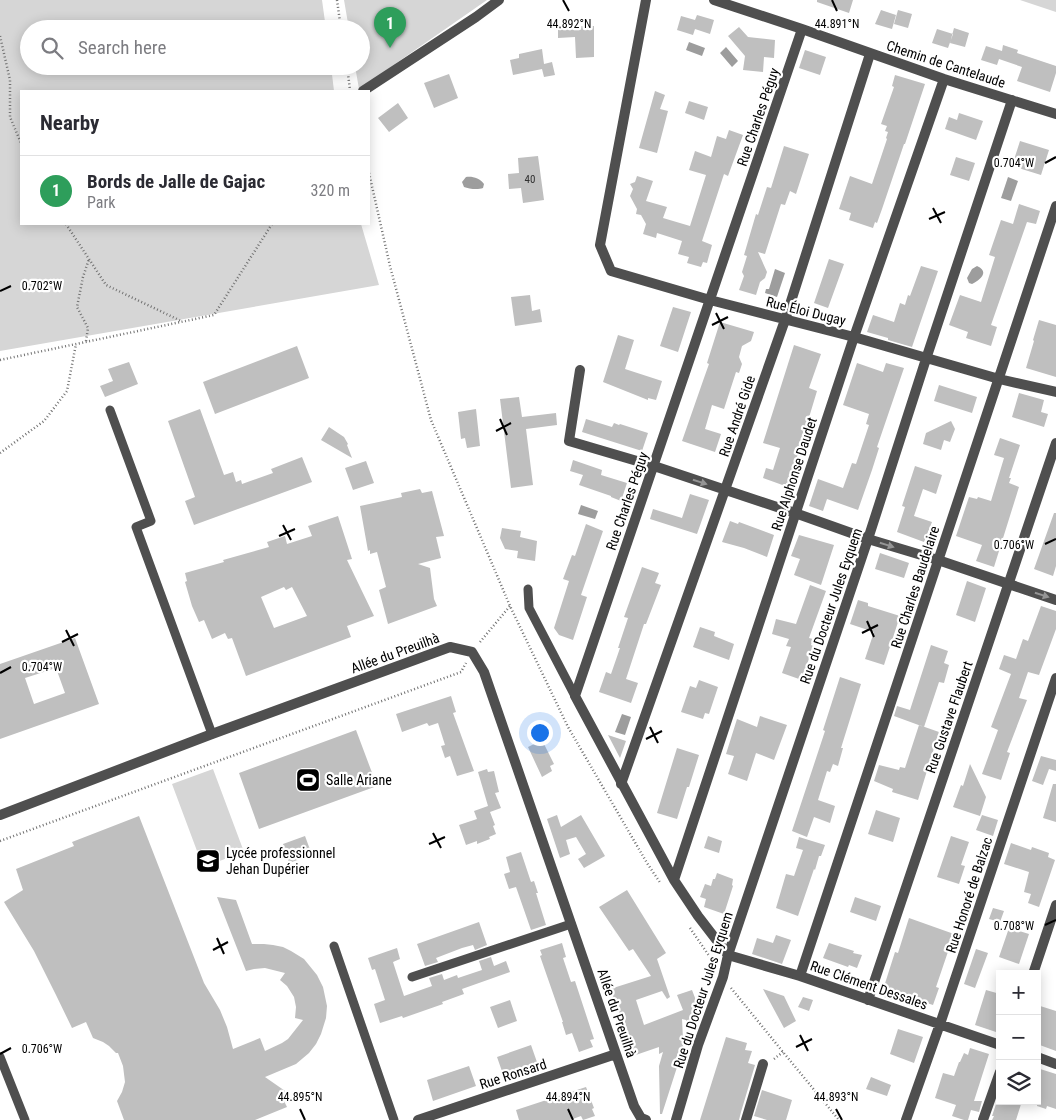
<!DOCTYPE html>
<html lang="en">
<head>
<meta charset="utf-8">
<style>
  body { margin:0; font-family:"Roboto Condensed",sans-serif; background:#f7f7f7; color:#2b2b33 }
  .controls { position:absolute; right:15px; bottom:15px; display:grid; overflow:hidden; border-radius:0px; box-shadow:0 2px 12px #0003 }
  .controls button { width:45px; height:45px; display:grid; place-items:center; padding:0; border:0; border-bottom:1px solid #e1e1e2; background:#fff; color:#2b2b33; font:25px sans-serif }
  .you { position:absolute; left:539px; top:732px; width:18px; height:18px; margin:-12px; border:4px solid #fff; border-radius:50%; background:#1a73e8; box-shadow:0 0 0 8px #1a73e833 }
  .badge { display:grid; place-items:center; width:32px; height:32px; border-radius:50%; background:#000; color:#fff; font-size:16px; font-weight:700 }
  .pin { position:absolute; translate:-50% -41px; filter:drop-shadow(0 1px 2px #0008) }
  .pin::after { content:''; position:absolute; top:26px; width:18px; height:15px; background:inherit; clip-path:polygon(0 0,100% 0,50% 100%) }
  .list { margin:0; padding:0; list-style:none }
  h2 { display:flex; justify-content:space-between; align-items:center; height:65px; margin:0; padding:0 20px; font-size:21px }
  h2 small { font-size:16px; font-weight:400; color:#7c7c81 }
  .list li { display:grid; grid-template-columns:32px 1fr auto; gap:15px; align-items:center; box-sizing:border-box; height:70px; padding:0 20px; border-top:1px solid #e1e1e2 }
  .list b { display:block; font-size:19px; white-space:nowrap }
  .list p { margin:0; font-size:16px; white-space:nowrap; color:#7c7c81 }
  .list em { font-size:16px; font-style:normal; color:#7c7c81 }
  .icon { flex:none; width:28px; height:28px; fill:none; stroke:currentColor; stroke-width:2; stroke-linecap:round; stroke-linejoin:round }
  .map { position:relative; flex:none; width:1056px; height:1120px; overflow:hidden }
  .search { position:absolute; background:#fff; box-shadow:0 2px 12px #0003; left:20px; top:20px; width:350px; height:55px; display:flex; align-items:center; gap:12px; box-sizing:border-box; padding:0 18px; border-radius:28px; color:#7c7c81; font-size:19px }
  .panel { position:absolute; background:#fff; box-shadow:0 2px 12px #0003; left:20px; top:90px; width:350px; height:135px; border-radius:0px }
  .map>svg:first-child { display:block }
  .green { fill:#d6d6d6 }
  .water { fill:#9d9d9d }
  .building { fill:#bfbfbf; fill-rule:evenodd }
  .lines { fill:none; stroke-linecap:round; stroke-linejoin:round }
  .path { stroke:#717171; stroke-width:2.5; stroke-dasharray:1 2.5; stroke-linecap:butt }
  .lane { stroke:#4f4f4f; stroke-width:9 }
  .street { stroke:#4f4f4f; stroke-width:10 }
  .oneway { fill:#959595 }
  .ticks { fill:none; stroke:#000; stroke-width:2 }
  .labels { text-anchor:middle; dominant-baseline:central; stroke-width:4.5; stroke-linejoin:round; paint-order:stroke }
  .number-label { font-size:11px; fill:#303030 }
  .street-label { font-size:14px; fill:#000; stroke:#fff }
  .poi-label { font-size:14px; fill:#000; stroke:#fff; text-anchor:start }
  .ticks-label { font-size:12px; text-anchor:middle; fill:#000; stroke:#fff; stroke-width:4.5; stroke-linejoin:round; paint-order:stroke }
</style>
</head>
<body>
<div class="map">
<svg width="1056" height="1120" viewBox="0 0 1056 1120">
  <rect width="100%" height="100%" fill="#fff"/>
  <path class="green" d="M0,0H322L326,29H29V66H331L334,91H21V224H361L379,285L0,351Z
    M344,0H487L359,89L355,66H361V29H349Z
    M1020,0H1056V12Z
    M213,769L244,852L203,867L172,784Z"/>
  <path class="water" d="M689,42L705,48L702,56L686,50Z
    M726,47L738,61L732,67L720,53Z
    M466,177C472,176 480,178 484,184L483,188C478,190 469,189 464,187L462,182Z
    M1008,177L1018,181L1011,201L1001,198Z
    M977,266C990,272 980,280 972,284L969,283L967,278L972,269Z
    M775,269L785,273L777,297L765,293L766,289H769Z
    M581,505L598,511L595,519L578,514Z
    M622,714L631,717L625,735L615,732Z"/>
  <path class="building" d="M817,0H853L849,13L817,2Z
    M881,10L896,15L892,29L875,24Z
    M898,10L912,14L908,28L894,24Z
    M697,15L714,20L710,34L695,29L693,35L677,30L681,16L695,20Z
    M594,26V57L576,58L575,37L558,38V27Z
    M739,27L748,37L775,40L774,58L764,57L763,72L743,70L745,56L728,36Z
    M954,28L969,33L965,47L950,43Z
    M937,29L953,34L948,48L932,43Z
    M1003,45L1018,50L1017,53L1056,66V73L1050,92L1017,81L1022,67L999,59L997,65L981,60L986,46L1002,51Z
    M542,49L544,64L552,62L555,75L544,77L542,69L513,75L510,60L519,58V54Z
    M805,50L826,57L820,75L799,68Z
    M449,74L458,98L434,108L424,83Z
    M895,75L925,84L905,144H904L882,209L877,223L875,222L873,228L849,220L851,213L839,209L850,176L872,184L887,139L886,138L888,132L885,131L887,126L881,124L894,87L892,86Z
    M655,91L665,95L660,109L668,111L657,153L639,148Z
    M689,101L708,107L704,120L685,113Z
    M398,103L408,118L389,132L378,118Z
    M959,113L983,121L976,140L945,129L949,117L957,120Z
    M729,130L743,135L728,176L724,174L702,241L712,245L707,263L703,262L701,267L687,263L689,257L678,254L682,241L657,233L656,238L643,234L646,224L641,215L636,214L637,209L630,196L633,189L630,184L635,182L637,176L653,181L646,201L667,207L663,218L690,226L706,175L689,170L695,151L711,157L717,136L726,139Z
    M1020,141L1049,150L1041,175L1012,166Z
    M784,146L809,154L796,194L790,191L785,205L781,204L765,254L758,252L767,272L765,278L760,282L756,295L739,290L744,276L742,272L747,256L744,255L756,214L758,215L767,187L771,188Z
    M538,156L544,200L523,203L521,188L509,189L508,174L519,173L518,158Z
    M956,157L975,163L969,181L950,175Z
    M1019,204L1040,211L1036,224L1027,222L991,325L997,327L991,346L966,338L968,332L949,325L960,295L981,302L995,257L989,255L1001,220L1013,224Z
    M829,259L844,264L828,308L814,303Z
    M921,266L938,271L912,347L888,340V338L867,332L873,315L894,322L900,303L905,305L908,295L910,296Z
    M530,295L532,311L540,309L542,322L515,326L511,297Z
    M673,307L691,312L678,352L660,346Z
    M1039,320L1056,325V377L1026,368L1034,341L1033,340Z
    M720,322L754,332L751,341L742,346L739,357L742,364L739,373L736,372L724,409L712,405L705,429L721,434L715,452L682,441L704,378L709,364L707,363Z
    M618,335L634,340L625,369L662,381L656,400L648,398V400L603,382Z
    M794,345L821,354L809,388L817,391L788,487L763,478L766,468L773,470L780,448L763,443Z
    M297,346L309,378L215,414L203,382Z
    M129,362L138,384L105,397L100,386L113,381L108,369Z
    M857,363L883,372L886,363L904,368L877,447L879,448L872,470L858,510L827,499L823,511L809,506L818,479L843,488L852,463L856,464L869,425L866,424L869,414L843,405Z
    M939,385L977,397L972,413L934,401Z
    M1019,393L1044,400L1041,412L1048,414L1044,427L1012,417Z
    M519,397L522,417L556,413L557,425L526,429L533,485L511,488L500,399Z
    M200,409L224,475L233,472L236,482L241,480L242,484L273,473L271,469L302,457L312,482L194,525L185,501L195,497L168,421Z
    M476,409L480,446L467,448L465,438L461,439L458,412Z
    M586,419L612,427L614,423L619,425L620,424L648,433L642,451L582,432Z
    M951,421L955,429L950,442L944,440L941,450L923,444L926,433Z
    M329,427L344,437L348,444L347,445L352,458L321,440Z
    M1000,438L1020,445L1009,478H1011L1009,483L1019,487L994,567L976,561L982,545L956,536L969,497L977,499L978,497L991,501L1004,458L994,455Z
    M573,460L602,470L601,475L627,483L621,501L611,497V496L579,485L583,475L570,471Z
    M366,461L374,483L353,490L345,468Z
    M915,466L942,475L936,494L923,489L914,516L932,522L924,542L897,532L905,507L902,506Z
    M420,489L422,493L432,491L444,536L436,537L441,558L418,564L430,568L434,599L437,606L388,624L379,590L386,587L377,552L370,554V550L368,551L360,506L402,497L401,493Z
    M690,494L709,500L697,534L650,519L653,509L682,518Z
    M1054,513H1056V566L1053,576L1034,569Z
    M338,516L352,559L347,560L374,616L347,626L351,637L246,676L232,638L228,639L225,633L212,639L204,620L199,622L192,606L185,582L187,581L185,573L224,562L223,560L269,547L267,542L285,536L287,544L312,536L308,526ZM284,587L286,590L292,587L307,616L274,628L261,597Z
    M730,521L738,524L739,522L774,535L767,557L744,548L722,542Z
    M586,524L603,531L581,595L587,597L573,640L559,635L554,628L569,581L563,579L572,555L575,556Z
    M502,528L521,531L520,537L537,541L535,561L517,558L518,551L505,549L500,538Z
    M799,535L834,545L821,585L794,575L800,559L791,556Z
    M880,553L909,563L904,578L875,569Z
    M642,567L659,573L655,583L661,585L646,624H644L626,679L638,683L631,703L599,692L606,672L611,674L620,648H618L628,618L624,617Z
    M967,581L986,588L975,622L956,615Z
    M810,585L826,591L809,638L813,639L811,645L813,646L804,674L801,673L799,679L782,673L791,647L786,646L789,639L772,634L776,619L796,624Z
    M858,600L868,603V606L900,616L884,665L865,659L874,632L850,624Z
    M1041,606L1056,611V629L1039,675L1028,672L1019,698L1027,700L1007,752L1010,753L1001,780L982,774L998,730L991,727L1011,674L999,669L1004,655L1016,659L1023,639L1028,641Z
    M700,627L715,632L714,636L734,644L729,660L693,647Z
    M75,638L99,704L0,739V664ZM56,668L65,693L34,704L25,678Z
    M931,645L948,651L944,663L949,665L944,683L939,682L924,727L894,716L897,706L910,710Z
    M840,677L861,684L841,748H843L838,766L833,764L830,772L827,771L818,800L835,806L830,823L814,817L807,837L792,831L825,731L823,730Z
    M699,680L718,687L709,714L705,713L703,719L681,712L690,686L696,688Z
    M451,696L456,712L453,713L474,771L457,776L450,756L445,758L441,746L445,745L438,723L429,726L427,723L402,732L396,714Z
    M760,716L787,725L774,760L756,753L747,781L728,774L734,756L726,754L737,719L757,727Z
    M919,725L939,732L918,800L892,792L893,789L874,781L879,765L899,770L900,767L905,768Z
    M356,730L377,786L259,829L239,773Z
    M608,735L626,741L620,758Z
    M542,740L554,764L550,766L552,771L542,777L528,747Z
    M677,748L699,755L689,787H687L677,819L657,813Z
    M1041,756L1056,760V771L1049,769L1043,785L1032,781Z
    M970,764L986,797L980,816L953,807L961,785L963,786Z
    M487,769L488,772L494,771L499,792L495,793L501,808L490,812L495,825L493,826L496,834L489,837L490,839L477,844V841L466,845L459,825L477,819L474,811L488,806L478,772Z
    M1053,784H1056V822L1043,818Z
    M876,810L900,818L893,842L868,834Z
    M557,815L561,827L581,815L605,856L584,868L578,859L586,854L576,837L566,840L570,854L560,858L547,819Z
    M982,815L998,820L993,836L976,830Z
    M139,816L204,983L220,1010L227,1027L233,1049L260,1038L265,1051L282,1043L288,1039L303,1020L295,1018L296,1007L294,997L287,986L280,980L285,973L265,968L254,969L246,971L217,897L236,900L252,944H264L273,945L283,947L291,951L304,959L317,975L323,987L327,1006L326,1018L321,1034L316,1044L309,1053L296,1064L265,1077L288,1093L283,1099L287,1107L255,1120H124L117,1101L122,1092L125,1082L123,1066L118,1053H116L109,1046L103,1042L93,1038L86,1022L72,1028L56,995L34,951L4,902L23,890L16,869L74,846L72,842Z
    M305,836L312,855L289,863L283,844Z
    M708,836L722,841L719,853L704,848Z
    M951,836L969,842L961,865L965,866L959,884L937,877Z
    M799,837L825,845L821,856H819L815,870L814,869L798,916L776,908L786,874L794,876L803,850L796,848Z
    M1011,843L1031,850L1032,847L1049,853L1048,857L1055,860L1039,907L1028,903L1031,894L1024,892L1029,872L1004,864Z
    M521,852L531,882L534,881L538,893H536L546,925L531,930L516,887L509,889L504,874L510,872L506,857Z
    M717,873L733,879L732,885L733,886L724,914L704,907L706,899L700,897L705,884L711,886L713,879H715Z
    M627,890L666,953L657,959L670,997L667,999L662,991L636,1000L644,1025L683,1010L677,995L692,990L697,1003L689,1029L686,1020L682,1019L684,1060L679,1061L662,1114H660L659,1066L663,1052L659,1054V1047L627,1058L621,1042L623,1041L615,1017L620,1015L610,989L651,976L633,949L629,951L599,907Z
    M855,897L881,906L876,921L850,912Z
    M993,908L1004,911L1000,922L989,919Z
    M909,918L954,934L936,987L939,988L933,1005L896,993L893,1000L881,996L895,952L898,953Z
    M479,922L487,945L475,950L473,945L462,948L436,958L438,962L425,966L417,944Z
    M1009,928L1029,934L1019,964L999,957Z
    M776,935L791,940L782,964L752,954L757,938L773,943Z
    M562,943L566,957L563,958L571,982L575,981L594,1039L590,1040L593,1047L579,1052L572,1033L566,1035L562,1022H563L540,956L542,955L540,950Z
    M829,943L854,951L853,953L862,955L857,968L849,965L848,967L823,958Z
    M397,948L400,959L393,962L404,996L432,986L429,978L442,974L444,980L457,975L458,978L482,970L479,961L491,957L494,966L506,961L510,972L462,989L464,994L442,1002L443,1004L403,1018L402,1016L380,1023L374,1004L385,1000L375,969L372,970L368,958Z
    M976,949L988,953L975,988L964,984Z
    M763,989L784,996L796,1021L784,1028Z
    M986,990L1000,994V1021L996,1032L975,1025Z
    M803,997L813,1000L809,1011L798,1007Z
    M510,1000L517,1021L498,1028L490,1007Z
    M1037,1005L1056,1011V1051L1037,1044Z
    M898,1029L923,1037L914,1063L890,1054Z
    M726,1037L747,1043L745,1050L752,1051L748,1063L755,1065L741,1112L739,1120H700Z
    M531,1045L538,1065L504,1077L497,1057Z
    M970,1048L989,1054L974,1101H982L979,1112L971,1110L968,1120H964L952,1116L956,1105L935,1098L943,1073L954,1076L959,1062H960L964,1053L968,1055Z
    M469,1066L476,1086L433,1101L427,1080Z
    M1037,1068L1056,1074V1109L1047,1106L1046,1109L1037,1106Z
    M871,1077L891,1085L887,1096L866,1089Z
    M586,1087L594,1108L592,1109L595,1116L583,1120L581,1116L570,1120H519L516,1110Z
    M762,1090L792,1100L786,1120H767L754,1116Z
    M997,1101H1022L1016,1120H992L994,1116H992Z"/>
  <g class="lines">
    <path class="path" d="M337,0L341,29
      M0,36L10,80V117L21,143
      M347,66L350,90
      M369,173L390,266L431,420L510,606L568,727L647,863L661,884
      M66,224L106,285L181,321
      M86,341L88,328L77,307L83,277L89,259
      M0,360L214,315L272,224
      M0,453L44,421L67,391L76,344
      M480,642L510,606
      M0,841L461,672L466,663
      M690,928L714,963
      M731,988L783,1052L839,1120
      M774,1059L783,1052"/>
    <path class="lane" d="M110,410L151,521L136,527L212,734
      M528,589L529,608L575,696
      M334,946L394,1120
      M412,977L571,924
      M0,1057L25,1120"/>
    <path class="street" d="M646,0L600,245L611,271L710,300L854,337L999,379L1056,392
      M714,0L802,29L944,79L1056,114
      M802,29L575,696L674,880L698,916L728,955L800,976L1000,1045
      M363,91L476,17L499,0
      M580,370L569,441L654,466L795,513L868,539L938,560L1056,600
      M621,784L785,320L870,54
      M0,815L212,734L450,647L472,652L484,672L634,1106L641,1118L646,1120
      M674,880L854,337L944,79
      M1033,974L1056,905
      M800,976L1056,206
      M868,1000L1056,443
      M1037,1057L1056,1064
      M418,1120L616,1054
      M676,1120L698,1045L723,977L728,955L868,539L926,359L1012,100
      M746,1120L763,1064
      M906,1120L940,1024L1056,678
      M983,1120L1000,1072"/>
  </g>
  <defs><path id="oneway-solid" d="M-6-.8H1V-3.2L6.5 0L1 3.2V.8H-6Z" transform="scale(1.25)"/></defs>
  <g class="oneway">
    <use href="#oneway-solid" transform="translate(700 482) rotate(18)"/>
    <use href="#oneway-solid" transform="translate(887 545) rotate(17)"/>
    <use href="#oneway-solid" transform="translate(1042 595) rotate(18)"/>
  </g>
  <path class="ticks" d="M563,0L569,11M832,0L837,11M1045,163L1056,157M933,208L941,223M929,219L945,212M0,291L11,286M716,313L724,329M712,325L728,317M500,419L507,435M496,431L511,423M283,525L291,540M279,536L295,529M1045,544L1056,539M867,621L874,637M66,630L74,646M862,633L878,625M62,642L78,634M0,673L11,667M650,727L658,743M646,739L662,731M433,833L441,848M429,844L445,837M1045,925L1056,920M217,938L224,954M213,950L228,942M800,1035L808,1051M796,1047L812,1039M0,1054L11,1048M300,1109L305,1120M568,1109L573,1120M836,1109L842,1120"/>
  <defs>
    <symbol id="stadium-square" viewBox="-11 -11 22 22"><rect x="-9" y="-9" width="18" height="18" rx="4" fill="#000" stroke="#fff"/><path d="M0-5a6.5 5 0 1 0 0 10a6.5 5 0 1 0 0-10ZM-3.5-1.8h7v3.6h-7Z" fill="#fff"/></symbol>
    <symbol id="school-square" viewBox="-11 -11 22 22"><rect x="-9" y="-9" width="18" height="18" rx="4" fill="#000" stroke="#fff"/><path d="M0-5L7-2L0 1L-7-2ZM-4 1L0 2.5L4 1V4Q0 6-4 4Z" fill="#fff"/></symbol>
  </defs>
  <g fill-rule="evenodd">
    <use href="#stadium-square" x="294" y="766" width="28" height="28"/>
    <use href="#school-square" x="194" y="847" width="28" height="28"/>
  </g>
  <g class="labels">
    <g class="number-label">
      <text x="530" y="179">40</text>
    </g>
    <g class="street-label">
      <text transform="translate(946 64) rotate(18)">Chemin de Cantelaude</text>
      <text transform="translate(758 117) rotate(-71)">Rue Charles Péguy</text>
      <text transform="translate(806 311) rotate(14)">Rue Éloi Dugay</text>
      <text transform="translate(737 416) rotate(-71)">Rue André Gide</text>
      <text transform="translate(794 474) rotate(-72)">Rue Alphonse Daudet</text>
      <text transform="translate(627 501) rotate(-71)">Rue Charles Péguy</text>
      <text transform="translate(915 587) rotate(-72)">Rue Charles Baudelaire</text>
      <text transform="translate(831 606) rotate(-71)">Rue du Docteur Jules Eyquem</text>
      <text transform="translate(395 653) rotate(-20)">Allée du Preuilhà</text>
      <text transform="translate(949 717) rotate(-71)">Rue Gustave Flaubert</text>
      <text transform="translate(969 895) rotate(-72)">Rue Honoré de Balzac</text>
      <text transform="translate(869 985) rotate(19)">Rue Clément Dessales</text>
      <text transform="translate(703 990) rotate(-72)">Rue du Docteur Jules Eyquem</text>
      <text transform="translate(617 1013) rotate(71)">Allée du Preuilhà</text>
      <text transform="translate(513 1074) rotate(-18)">Rue Ronsard</text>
    </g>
    <g class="poi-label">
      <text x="326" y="780">Salle Ariane</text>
      <text x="226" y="853">Lycée professionnel<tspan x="226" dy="16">Jehan Dupérier</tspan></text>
    </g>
  </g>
  <g class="ticks-label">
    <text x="837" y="28">44.891°N</text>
    <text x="569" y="28">44.892°N</text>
    <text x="1014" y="167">0.704°W</text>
    <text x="42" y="290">0.702°W</text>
    <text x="1014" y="549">0.706°W</text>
    <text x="42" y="671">0.704°W</text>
    <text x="1014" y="930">0.708°W</text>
    <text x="42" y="1053">0.706°W</text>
    <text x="300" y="1101">44.895°N</text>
    <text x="568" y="1101">44.894°N</text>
    <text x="836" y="1101">44.893°N</text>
  </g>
</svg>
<div class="controls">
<button>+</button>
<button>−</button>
<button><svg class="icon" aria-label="layers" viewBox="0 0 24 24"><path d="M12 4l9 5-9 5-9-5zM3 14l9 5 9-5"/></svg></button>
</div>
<div class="you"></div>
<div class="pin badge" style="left:390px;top:48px;background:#2e9e5b">1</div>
<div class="search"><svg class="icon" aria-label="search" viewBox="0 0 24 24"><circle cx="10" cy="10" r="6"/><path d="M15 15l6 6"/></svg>Search here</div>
<section class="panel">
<h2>Nearby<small></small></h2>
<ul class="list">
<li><span class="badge" style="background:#2e9e5b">1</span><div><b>Bords de Jalle de Gajac</b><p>Park</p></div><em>320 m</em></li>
</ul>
</section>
</div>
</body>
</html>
